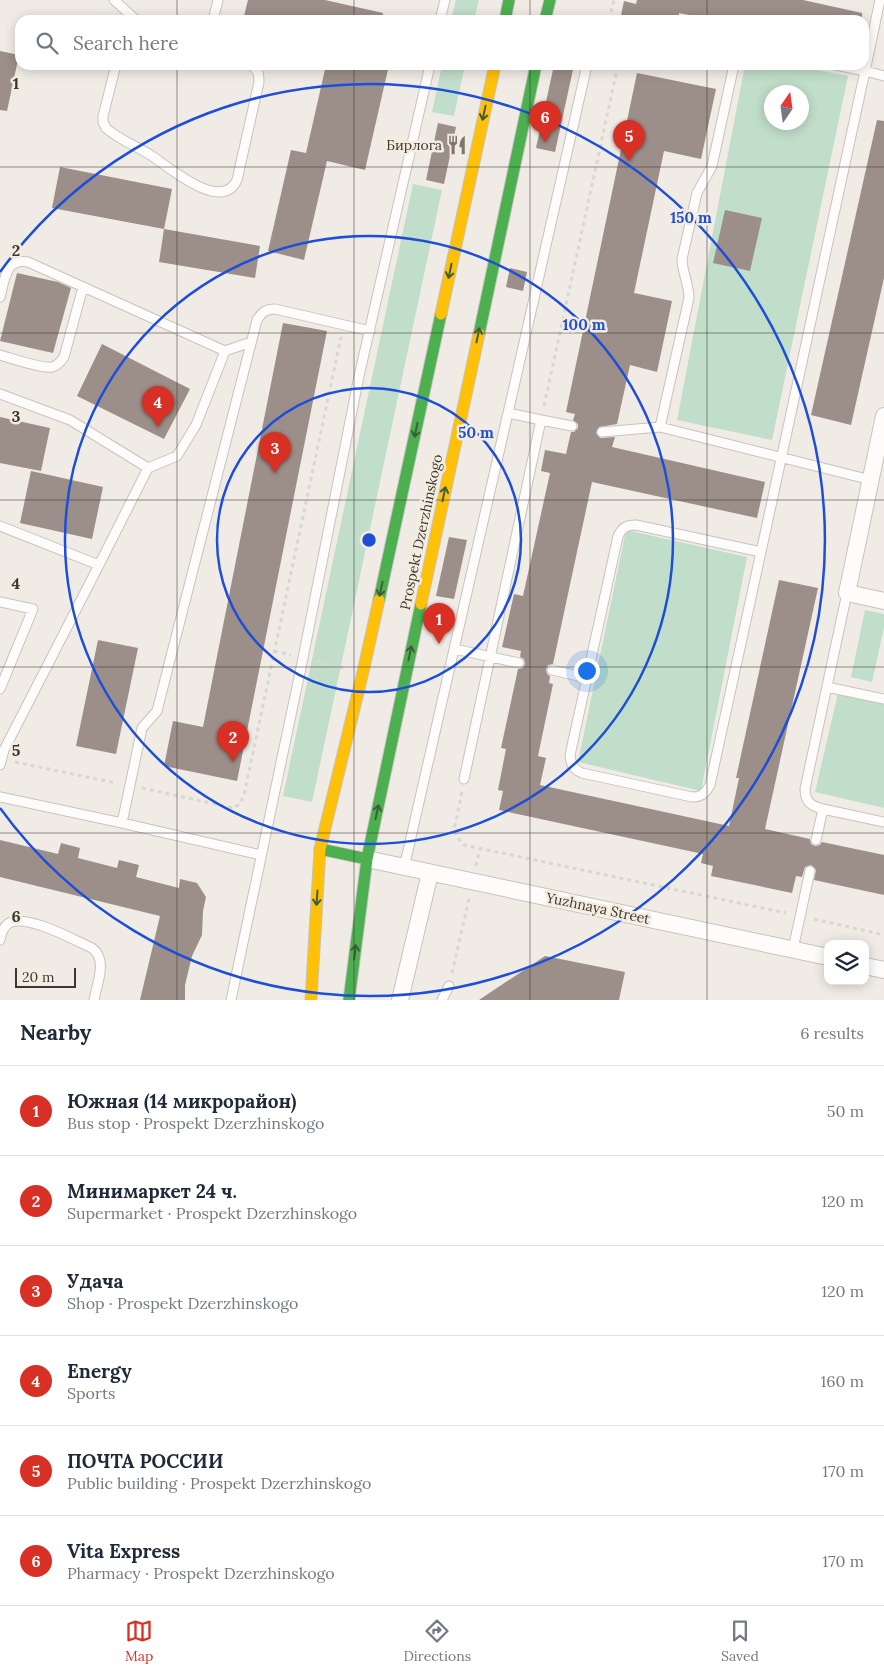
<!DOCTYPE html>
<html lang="en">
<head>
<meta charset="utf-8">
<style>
  body { margin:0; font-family:Lora,serif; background:#f2f2f3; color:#1f2937 }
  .controls { position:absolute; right:15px; bottom:15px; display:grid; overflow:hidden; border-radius:10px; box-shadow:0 2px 12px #0003 }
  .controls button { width:45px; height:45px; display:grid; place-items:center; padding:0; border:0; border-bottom:1px solid #e0e1e3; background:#fff; color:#1f2937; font:25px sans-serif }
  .compass { position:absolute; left:764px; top:85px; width:45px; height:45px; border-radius:50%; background:#fff; box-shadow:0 2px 12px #0003; rotate:13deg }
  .scale { position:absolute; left:15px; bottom:12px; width:61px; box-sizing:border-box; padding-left:5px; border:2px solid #3b3833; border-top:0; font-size:14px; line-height:18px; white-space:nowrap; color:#3b3833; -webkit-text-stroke:4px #f5ece0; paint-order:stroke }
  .you { position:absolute; left:586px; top:670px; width:18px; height:18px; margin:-12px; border:4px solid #fff; border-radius:50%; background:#1a73e8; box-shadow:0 0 0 8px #1a73e833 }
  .badge { display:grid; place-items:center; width:32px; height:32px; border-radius:50%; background:#d93025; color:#fff; font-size:16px; font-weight:700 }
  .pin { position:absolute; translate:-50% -41px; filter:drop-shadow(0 1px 2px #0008) }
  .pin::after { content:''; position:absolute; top:26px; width:18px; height:15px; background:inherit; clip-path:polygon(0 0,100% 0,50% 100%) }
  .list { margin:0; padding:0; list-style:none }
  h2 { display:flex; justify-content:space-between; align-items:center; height:65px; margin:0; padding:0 20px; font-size:21px }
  h2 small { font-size:16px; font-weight:400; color:#747a83 }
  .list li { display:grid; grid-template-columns:32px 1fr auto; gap:15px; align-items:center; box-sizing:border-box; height:90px; padding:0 20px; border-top:1px solid #e0e1e3 }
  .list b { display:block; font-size:19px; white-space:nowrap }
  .list p { margin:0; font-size:16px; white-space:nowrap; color:#747a83 }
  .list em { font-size:16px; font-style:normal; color:#747a83 }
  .icon { flex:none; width:28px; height:28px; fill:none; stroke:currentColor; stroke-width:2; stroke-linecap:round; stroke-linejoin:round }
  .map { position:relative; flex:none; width:884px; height:1000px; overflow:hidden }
  .search { position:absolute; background:#fff; box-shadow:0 2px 12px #0003; left:15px; right:15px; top:15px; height:55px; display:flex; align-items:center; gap:12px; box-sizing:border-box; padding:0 18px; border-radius:15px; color:#747a83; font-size:19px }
  .sheet { height:605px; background:#fff }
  nav { display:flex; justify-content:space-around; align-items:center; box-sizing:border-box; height:70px; border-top:1px solid #e0e1e3; background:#fff; font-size:14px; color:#747a83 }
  nav a { display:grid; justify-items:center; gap:2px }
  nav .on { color:#d93025 }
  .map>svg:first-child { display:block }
  .green { fill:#c1deca; fill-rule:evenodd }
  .building { fill:#9c8e88 }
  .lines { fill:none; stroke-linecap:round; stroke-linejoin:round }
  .lane-casing { stroke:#c7c3be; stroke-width:11 }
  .street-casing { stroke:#c7c3be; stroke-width:18 }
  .fast-casing { stroke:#c7c3be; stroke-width:13 }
  .slow-casing { stroke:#c7c3be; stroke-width:13 }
  .path { stroke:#d8d7d5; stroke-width:3; stroke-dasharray:4 4; stroke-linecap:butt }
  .lane { stroke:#fdfcfb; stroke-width:9 }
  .street { stroke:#fdfcfb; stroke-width:16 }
  .fast { stroke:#4caf50; stroke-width:11 }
  .slow { stroke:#ffc107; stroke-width:11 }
  .oneway { stroke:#405c3c }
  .grid { fill:none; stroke:#3b3833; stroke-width:1; stroke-opacity:0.55 }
  .ring { fill:none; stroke:#1d4ed8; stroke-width:2.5 }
  .labels { text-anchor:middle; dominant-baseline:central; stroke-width:5; stroke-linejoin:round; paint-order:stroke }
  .poi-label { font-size:14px; fill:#3b3833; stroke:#f5ece0; text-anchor:end }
  .street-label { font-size:14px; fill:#3b3833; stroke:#f5ece0 }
  .grid-label { font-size:16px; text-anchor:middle; font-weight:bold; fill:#3b3833; stroke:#f5ece0; stroke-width:5; stroke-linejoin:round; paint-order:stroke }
  .centre { fill:#1d4ed8; stroke:#f5ece0; stroke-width:2.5 }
  .ring-label { font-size:15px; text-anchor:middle; font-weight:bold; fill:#1d4ed8; stroke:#f5ece0; stroke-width:5; stroke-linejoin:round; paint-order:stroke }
</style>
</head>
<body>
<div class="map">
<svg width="884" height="1000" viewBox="0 0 884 1000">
  <rect width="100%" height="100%" fill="#f0ebe5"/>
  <path class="green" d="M456,0H479L474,20H451Z
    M442,65H465L454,116L432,112Z
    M745,65H792L848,76L772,440L677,420ZM772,92H802V122H772Z
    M413,184L442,190L312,802L283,796Z
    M626,530L747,557L701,791L578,762Z
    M865,610L884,614V627L872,682L851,677Z
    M838,693L884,704V808L815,792Z"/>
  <path class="building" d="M248,0H325L383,13L382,20H243Z
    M637,0H803L862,13V20H715L679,13V20H620L624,1L636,4Z
    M0,51L19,55L7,111L0,110Z
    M326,65H389L365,170L327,161L304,260L268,251L291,150L306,153Z
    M554,65H574L555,152L536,148Z
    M637,73L716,89L701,159L664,151L634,293L672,301L657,372L630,365L617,424L599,427L596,433L600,438L615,437L612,447L765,482L757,518L592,482L553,664L548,665L546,669L547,674L550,676L549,683L553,684L538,756L546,758L540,785L729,826L739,778H736L779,580L818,588L765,829L810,839L811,844L815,846L820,845L822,842L884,855V895L814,880L816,870L811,865L805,867L802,877L796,876L792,893L711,876L713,866L701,863L703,854L499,810L503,791L498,790L506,749L501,748L518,669L523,668L525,664L524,659L520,657L521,651L502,647L514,594L523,596L550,473L541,471L545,450L566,454L571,432H574L578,428V424L573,420L575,414L566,412Z
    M877,120L884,121V278L851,425L811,415Z
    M438,123L456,127L444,184L426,180Z
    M60,167L172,189L164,229L52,208Z
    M725,210L762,218L750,271L713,263Z
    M164,229L260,246L255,278L159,262Z
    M510,268L527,272L523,291L506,287Z
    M17,273L58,282L71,288L53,353L0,341Z
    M283,323L327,331L237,781L164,766L173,721L203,727Z
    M102,344L190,389L164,439L77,396Z
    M0,417L50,428L41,471L0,463Z
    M31,471L103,487L92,539L20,523Z
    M449,537L467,540L454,599L436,596Z
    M98,640L138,648L116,754L76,746Z
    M0,840L58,854L61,843L80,848L78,858L117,868L119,860L139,865L136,877L179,888L180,879L197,883L206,897L203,911L202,935L192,956L185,985V1000H140L160,916L0,877Z
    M545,956L625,972L619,1000H479Z"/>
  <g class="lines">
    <defs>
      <path id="lane" d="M114,0L136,20
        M213,20L218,0
        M440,20L445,0
        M116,65L103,116V122L106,128C119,140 137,146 152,156C170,168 222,213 237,180L259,82C259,74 258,69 251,65
        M836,65L865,71L880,0
        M0,297C5,279 5,258 28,262L225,351
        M0,355C11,358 42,369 52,367C58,366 61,361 64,357L83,287
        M0,394L70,420L148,468L177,456L196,425L225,351L251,342
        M541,420L572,426
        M660,427L689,298C689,284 682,272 682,259L697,193L712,166L734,65
        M602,432L660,427L871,480
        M0,526L99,565L4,750L0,765
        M761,552L710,785C705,794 701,797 692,797L582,773C573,769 571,765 570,755L618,536C622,528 626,525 636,525L761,552L865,71L884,76
        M99,565L148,468
        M0,602L33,609L0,689
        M455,649L519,663
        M552,670L587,678
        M827,687L884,699
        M464,779L541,420L508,413L587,65
        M0,797L122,823L261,855
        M823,809L884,822
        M122,823L142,728L157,711L257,320C262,312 266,309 275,309L370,331
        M816,840L823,809C811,806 805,802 805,789L847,593
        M404,868L508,413
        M0,940C1,934 3,927 9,923C28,914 74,940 92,948C108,960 97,983 94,1000
        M793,949L810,871
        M231,1000L303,658L359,376L430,65
        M442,1000L449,986"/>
      <path id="street" d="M884,416L847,593L884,601
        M367,859L828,957
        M865,966L884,970
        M400,1000L430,873"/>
      <path id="fast" d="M505,20L509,0
        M545,20L550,0
        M479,334L536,65
        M379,600L441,314
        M320,849L367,859
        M349,1000L367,859L421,604"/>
      <path id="slow" d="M441,314L495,65
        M421,604L479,334
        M311,1000L320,849L363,672L379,600"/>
    </defs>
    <use href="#lane" class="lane-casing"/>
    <use href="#street" class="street-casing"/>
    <use href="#fast" class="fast-casing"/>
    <use href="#slow" class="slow-casing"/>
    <path class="path" d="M609,20L614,0
      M544,406L618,65
      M274,651L291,655
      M316,661L344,668
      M15,762L116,783
      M142,788L233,808L240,804L244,795L341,337
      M462,792L454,830L457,837L464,845L786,913
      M476,866L480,849
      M814,919L884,935
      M452,973L469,899"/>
    <use href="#lane" class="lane"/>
    <use href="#street" class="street"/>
    <use href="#fast" class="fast"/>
    <use href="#slow" class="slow"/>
  </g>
  <defs><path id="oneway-shaft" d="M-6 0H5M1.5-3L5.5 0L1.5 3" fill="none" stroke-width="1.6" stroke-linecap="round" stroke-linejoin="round" transform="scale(1.25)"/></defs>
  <g class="oneway">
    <use href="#oneway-shaft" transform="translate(484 113) rotate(102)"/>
    <use href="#oneway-shaft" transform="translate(450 271) rotate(102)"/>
    <use href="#oneway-shaft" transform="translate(478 335) rotate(-78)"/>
    <use href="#oneway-shaft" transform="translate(416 430) rotate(102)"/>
    <use href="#oneway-shaft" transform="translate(444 494) rotate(-78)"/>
    <use href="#oneway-shaft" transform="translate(381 589) rotate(102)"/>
    <use href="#oneway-shaft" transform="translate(410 653) rotate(-78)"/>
    <use href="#oneway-shaft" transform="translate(377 812) rotate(-78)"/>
    <use href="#oneway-shaft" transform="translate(317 898) rotate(94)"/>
    <use href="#oneway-shaft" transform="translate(355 952) rotate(-83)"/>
  </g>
  <path class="grid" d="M177,0V20M354,0V20M530,0V20M707,0V20M177,65V1000M354,65V1000M530,65V1000M707,65V1000M0,167H884M0,333H884M0,500H884M0,667H884M0,833H884"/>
  <g class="ring">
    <circle cx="369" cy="540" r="152"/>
    <circle cx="369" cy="540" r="304"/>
    <path d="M0 272A456 456 0 1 1 0 808"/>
  </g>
  <defs>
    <symbol id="restaurant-bare" viewBox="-9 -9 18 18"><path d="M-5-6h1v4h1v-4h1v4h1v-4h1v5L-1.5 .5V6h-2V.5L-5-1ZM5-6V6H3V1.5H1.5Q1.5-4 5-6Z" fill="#7a7771" stroke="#f5ece0" stroke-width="2.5" paint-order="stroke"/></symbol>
  </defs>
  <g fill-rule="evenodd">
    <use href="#restaurant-bare" x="443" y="131" width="28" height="28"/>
  </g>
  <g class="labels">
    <g class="poi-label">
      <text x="442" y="145">Бирлога</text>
    </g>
    <g class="street-label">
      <text transform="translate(421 532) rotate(-78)">Prospekt Dzerzhinskogo</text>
      <text transform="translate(598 908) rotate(12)">Yuzhnaya Street</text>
    </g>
  </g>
  <g class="grid-label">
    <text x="16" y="89">1</text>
    <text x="16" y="256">2</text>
    <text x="16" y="422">3</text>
    <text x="16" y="589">4</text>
    <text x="16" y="756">5</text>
    <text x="16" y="922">6</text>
  </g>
  <circle cx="369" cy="540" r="8" class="centre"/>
  <g class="ring-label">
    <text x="691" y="223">150 m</text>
    <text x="584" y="330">100 m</text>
    <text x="476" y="438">50 m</text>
  </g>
</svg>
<div class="controls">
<button><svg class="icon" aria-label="layers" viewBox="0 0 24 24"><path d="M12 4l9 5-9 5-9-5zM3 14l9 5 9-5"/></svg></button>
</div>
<svg class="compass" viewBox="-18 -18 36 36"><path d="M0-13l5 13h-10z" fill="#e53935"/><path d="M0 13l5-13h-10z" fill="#747a83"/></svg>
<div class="scale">20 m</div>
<div class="you"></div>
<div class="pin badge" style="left:439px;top:644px">1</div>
<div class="pin badge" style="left:233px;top:762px">2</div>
<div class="pin badge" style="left:275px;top:473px">3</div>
<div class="pin badge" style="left:158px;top:427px">4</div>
<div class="pin badge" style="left:629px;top:161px">5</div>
<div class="pin badge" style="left:545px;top:142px">6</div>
<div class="search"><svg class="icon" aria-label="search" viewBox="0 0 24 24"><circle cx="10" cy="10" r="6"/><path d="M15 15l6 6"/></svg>Search here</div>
</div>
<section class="sheet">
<h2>Nearby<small>6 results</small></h2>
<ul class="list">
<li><span class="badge">1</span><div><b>Южная (14 микрорайон)</b><p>Bus stop · Prospekt Dzerzhinskogo</p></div><em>50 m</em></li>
<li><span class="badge">2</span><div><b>Минимаркет 24 ч.</b><p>Supermarket · Prospekt Dzerzhinskogo</p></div><em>120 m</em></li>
<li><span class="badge">3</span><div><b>Удача</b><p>Shop · Prospekt Dzerzhinskogo</p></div><em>120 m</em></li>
<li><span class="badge">4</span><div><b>Energy</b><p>Sports</p></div><em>160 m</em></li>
<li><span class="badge">5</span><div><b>ПОЧТА РОССИИ</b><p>Public building · Prospekt Dzerzhinskogo</p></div><em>170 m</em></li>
<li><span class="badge">6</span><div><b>Vita Express</b><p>Pharmacy · Prospekt Dzerzhinskogo</p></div><em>170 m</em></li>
</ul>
</section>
<nav>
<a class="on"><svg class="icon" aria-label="map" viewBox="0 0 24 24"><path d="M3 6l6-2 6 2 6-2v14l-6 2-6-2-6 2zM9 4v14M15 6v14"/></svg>Map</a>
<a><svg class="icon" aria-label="directions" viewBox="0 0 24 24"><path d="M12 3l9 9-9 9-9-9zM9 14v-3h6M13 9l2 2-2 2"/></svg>Directions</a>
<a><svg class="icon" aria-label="saved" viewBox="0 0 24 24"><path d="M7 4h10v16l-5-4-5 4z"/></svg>Saved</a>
</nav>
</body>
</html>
